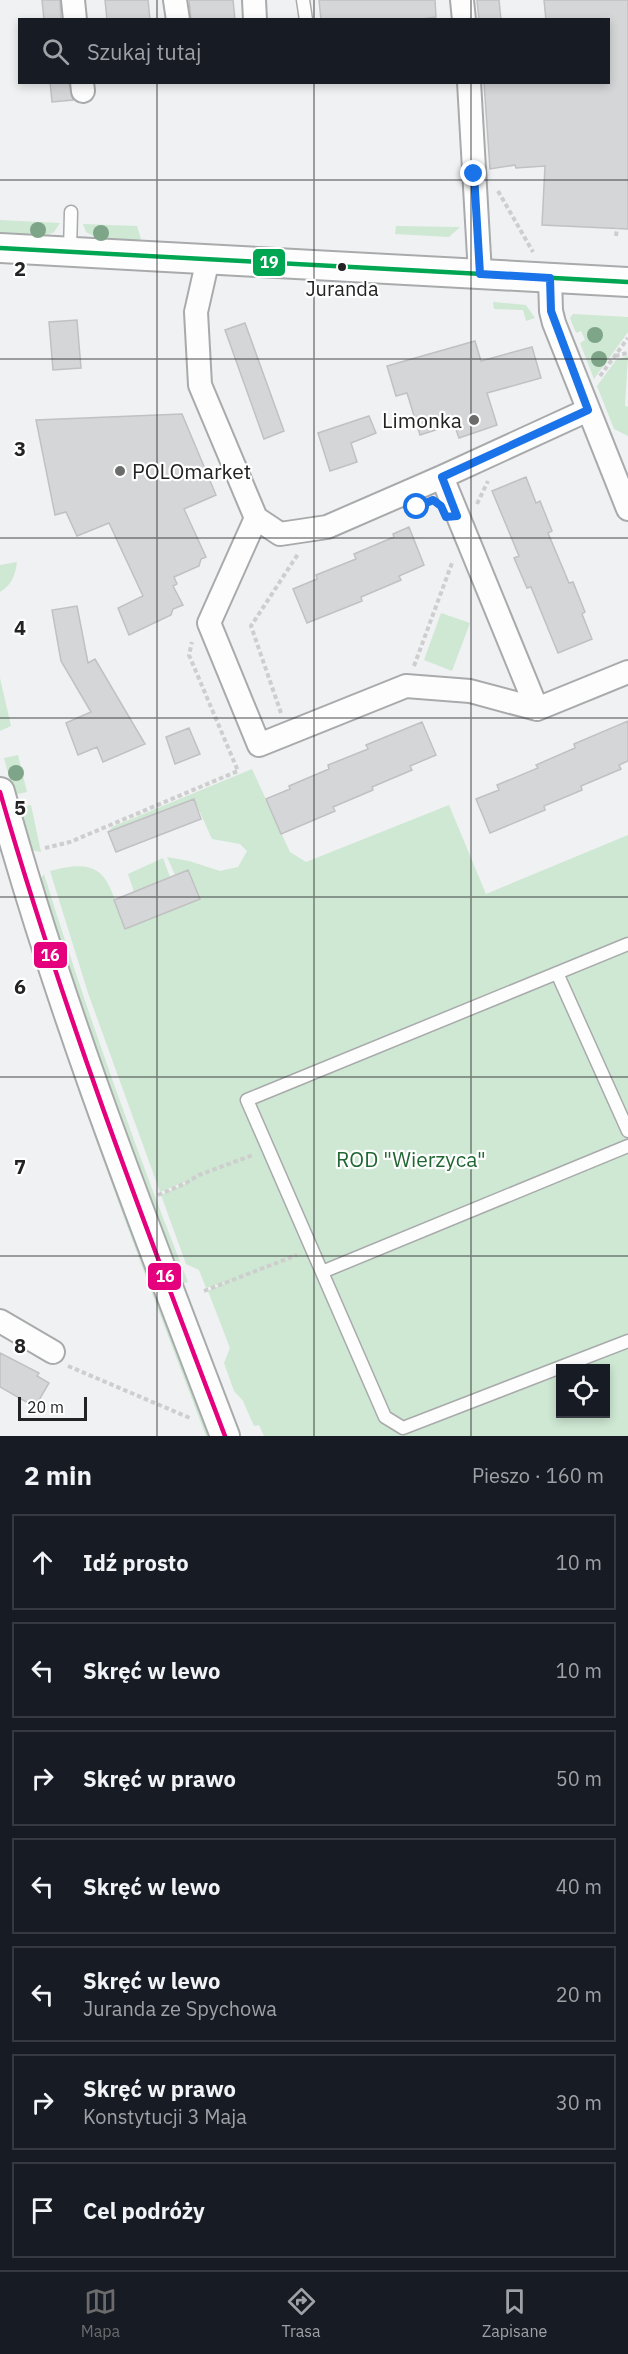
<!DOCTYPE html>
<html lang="pl">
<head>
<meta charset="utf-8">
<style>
  body { margin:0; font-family:"IBM Plex Sans",sans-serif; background:#20242c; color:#f1f3f6 }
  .controls { position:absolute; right:18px; bottom:18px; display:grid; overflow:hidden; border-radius:0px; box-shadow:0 3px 9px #0003 }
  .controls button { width:54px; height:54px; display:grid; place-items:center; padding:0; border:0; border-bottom:2px solid #363941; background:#171b24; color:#f1f3f6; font:30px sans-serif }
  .scale { position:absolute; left:18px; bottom:15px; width:69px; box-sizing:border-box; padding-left:6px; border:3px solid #232324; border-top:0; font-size:16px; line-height:21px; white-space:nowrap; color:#232324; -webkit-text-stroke:4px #fff; paint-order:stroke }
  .stop { position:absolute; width:18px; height:18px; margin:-14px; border:4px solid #1a73e8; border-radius:50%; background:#fff }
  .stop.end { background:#1a73e8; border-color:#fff; box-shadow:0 2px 6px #0008 }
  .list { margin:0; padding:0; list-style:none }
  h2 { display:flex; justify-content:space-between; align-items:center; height:78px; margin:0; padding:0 24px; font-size:26px }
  h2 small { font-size:20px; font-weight:400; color:#9ea1a6 }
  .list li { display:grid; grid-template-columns:39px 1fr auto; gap:18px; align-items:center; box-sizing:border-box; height:96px; margin:0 12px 12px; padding:0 12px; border:2px solid #363941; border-radius:0px }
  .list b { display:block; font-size:22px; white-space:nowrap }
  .list p { margin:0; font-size:20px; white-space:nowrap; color:#9ea1a6 }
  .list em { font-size:20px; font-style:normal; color:#9ea1a6 }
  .icon { flex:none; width:33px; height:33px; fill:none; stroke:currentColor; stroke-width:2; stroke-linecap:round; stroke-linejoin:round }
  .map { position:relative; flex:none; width:628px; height:1436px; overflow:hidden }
  .search { position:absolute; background:#171b24; box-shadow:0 3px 9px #0003; left:18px; right:18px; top:18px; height:66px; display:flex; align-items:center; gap:15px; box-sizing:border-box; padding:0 21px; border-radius:0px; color:#9ea1a6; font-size:22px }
  .sheet { height:834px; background:#171b24 }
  nav { display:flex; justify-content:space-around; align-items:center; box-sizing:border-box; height:84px; border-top:2px solid #363941; background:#171b24; font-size:16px; color:#9ea1a6 }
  nav a { display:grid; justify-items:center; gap:3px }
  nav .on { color:#6b6b6c }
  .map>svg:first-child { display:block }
  .green { fill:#cee8d3; fill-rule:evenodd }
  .building { fill:#d5d6d8; stroke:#c1c1c3; stroke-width:1.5 }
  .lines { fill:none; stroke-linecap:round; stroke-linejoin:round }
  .service-casing { stroke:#a8aaab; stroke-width:15 }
  .minor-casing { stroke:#a8aaab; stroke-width:26 }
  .tertiary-casing { stroke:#a8aaab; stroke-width:32 }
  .path { stroke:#cecece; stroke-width:4; stroke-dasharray:4.5 3; stroke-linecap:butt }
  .service { stroke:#fdfdfd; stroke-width:12 }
  .minor { stroke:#fdfdfd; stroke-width:22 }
  .tertiary { stroke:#fdfdfd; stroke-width:28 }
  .bus-1-casing { stroke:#fff; stroke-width:9 }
  .bus-2-casing { stroke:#fff; stroke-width:9 }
  .bus-1 { stroke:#e5007d; stroke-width:4.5 }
  .bus-2 { stroke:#00a651; stroke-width:4.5 }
  .tree { fill:#7fa589 }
  .route { stroke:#1a73e8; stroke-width:8 }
  .grid { fill:none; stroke:#232324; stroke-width:1.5; stroke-opacity:0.55 }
  .bus-dot { fill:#232324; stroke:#fff; stroke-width:2 }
  .poi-dot { fill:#6b6b6c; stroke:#fff; stroke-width:2 }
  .labels { text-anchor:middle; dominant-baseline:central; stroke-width:4.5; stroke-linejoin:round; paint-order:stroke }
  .bus-label { font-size:20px; fill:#232324; stroke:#fff }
  .poi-label { font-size:21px; fill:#232324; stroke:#fff; text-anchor:end }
  .park-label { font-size:21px; fill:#226733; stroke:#fff }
  .grid-label { font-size:20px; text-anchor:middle; font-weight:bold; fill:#232324; stroke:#fff; stroke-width:4.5; stroke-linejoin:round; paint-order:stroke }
  .line-badge { stroke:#fff; stroke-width:2 }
  .badge-label { font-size:16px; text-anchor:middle; font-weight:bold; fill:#fff }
</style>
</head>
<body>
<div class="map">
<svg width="628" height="1436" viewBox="0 0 628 1436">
  <rect width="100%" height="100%" fill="#f0f1f3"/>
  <path class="green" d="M0,220L60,223L54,232L45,236L0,234Z
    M83,224L137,226L141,239L139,240L97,238L86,232Z
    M396,226L460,227L449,237L395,234Z
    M493,302L526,305L535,318L526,321L523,310L494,309Z
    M573,314L628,317V332L594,379L580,343L585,340L581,331L576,333L570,318Z
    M628,356L625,406L628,407V436L614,429L597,386L616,360Z
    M17,562C15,576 12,584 0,592V565Z
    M441,613L470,623L452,671L424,660Z
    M0,678L11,726L0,731Z
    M18,755L27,792L14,795L4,758Z
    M252,769L290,852L306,862L449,805L486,894L628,835V1436H264L259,1425L254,1426L243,1401L234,1391L224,1363L230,1348L208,1291L227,1282L206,1288L199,1270L186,1264L161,1195L186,1183L185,1182L160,1192L88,993L50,871C110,854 107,884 126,929L199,899L188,870L175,875L167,857L189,861L220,871L238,867L247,851L240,844L212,839L194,799L108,832L112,827ZM560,1368H606V1414H560Z
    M31,805L41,852L31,850L18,808Z
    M0,835L212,1436H206C132,1242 60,1049 0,850Z
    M163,858L170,877L134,892L128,874Z
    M44,874C87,1012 135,1148 188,1282L181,1284L102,1072L39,882Z"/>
  <path class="building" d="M42,0H60L61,20H44Z
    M105,0H148L150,20H107Z
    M189,0H233L235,20H191Z
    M319,0H435L436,17L413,20H321Z
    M477,0H499L501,20H479Z
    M544,0H628V229L542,225L545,166L516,168L515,165L490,169L484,82H609V20H546Z
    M50,82H69L73,100L52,102Z
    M77,320L81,368L53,370L49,322Z
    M245,323L284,431L264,439L225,330Z
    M475,341L481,361L532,347L541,378L487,393L497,425L459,438L454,424L420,435L407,393L396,396L387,366Z
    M182,414L216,495L184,509L206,557L201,559L199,566L174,577L177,584L173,586L183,605L173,609L171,615L129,635L118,608L143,596L109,523L77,536L66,512L55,515L36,420Z
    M369,416L376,433L351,443L357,462L330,471L318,433Z
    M526,477L536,503L540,501L552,531L548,533L569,583L573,582L585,612L582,614L592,639L558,653L531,587L527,588L514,558L519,556L492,491Z
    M409,527L424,565L399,576L401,580L361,597L362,601L307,623L293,589L317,579L316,575L356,559L354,554L394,537L393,534Z
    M77,606L88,663L95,659L145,744L103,762L97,747L78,755L66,723L91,712L61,661L52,610Z
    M628,721V761L619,765L621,769L581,786L582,790L544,806L545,810L490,833L476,799L499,790L497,785L538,768L536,765L575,748L574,744Z
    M422,722L436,755L410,766L412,770L372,787L373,790L333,807L335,811L281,834L266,799L290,789L289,786L329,769L328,765L368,749L366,745Z
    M189,728L200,754L175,764L166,737Z
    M194,799L201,819L116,852L108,832Z
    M188,870L200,899L125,929L114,900Z
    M0,1353L39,1373L37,1376L49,1383L35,1407L0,1387Z"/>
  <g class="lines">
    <defs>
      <path id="service" d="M303,0L306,20
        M70,251L71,212
        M628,944L247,1100L385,1417L403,1428L628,1341
        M557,973L628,1131
        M322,1272L628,1146"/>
      <path id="minor" d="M73,0L75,20
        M175,0L178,20
        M254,0L255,20
        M462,0L464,20
        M82,82L83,91
        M469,82L480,274
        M208,259L196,312L200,385L256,518L209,623L259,745L406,686L470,691L537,709L628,672
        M550,278L551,311L554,323L628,509
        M442,477L537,709
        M256,518L280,534L327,527L442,477L588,410
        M0,1321L53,1352"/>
      <path id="tertiary" d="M0,248L628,282
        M0,792C60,1011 144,1224 225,1436"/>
    </defs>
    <use href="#service" class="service-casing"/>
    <use href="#minor" class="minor-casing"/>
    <use href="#tertiary" class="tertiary-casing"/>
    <path class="path" d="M498,191L533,252
      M616,236L617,228
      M615,356L628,353
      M600,376L628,338
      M477,504L488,481
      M414,666L452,563
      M281,713L251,626L298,554
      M45,848L70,842L238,771L189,655L192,642
      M158,1195L186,1183L199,1175L253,1155
      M204,1291L297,1255
      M68,1366L190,1418"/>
    <use href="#service" class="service"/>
    <use href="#minor" class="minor"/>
    <use href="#tertiary" class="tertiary"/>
    <defs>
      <path id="bus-1" d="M0,792C63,1011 144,1223 225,1436"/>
      <path id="bus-2" d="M0,248L628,282"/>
    </defs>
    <use href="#bus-1" class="bus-1-casing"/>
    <use href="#bus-2" class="bus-2-casing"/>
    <use href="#bus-1" class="bus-1"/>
    <use href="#bus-2" class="bus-2"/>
  </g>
  <g class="tree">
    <circle cx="38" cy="230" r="8"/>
    <circle cx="101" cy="233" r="8"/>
    <circle cx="595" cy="335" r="8"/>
    <circle cx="599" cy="359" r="8"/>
    <circle cx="16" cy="773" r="8"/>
  </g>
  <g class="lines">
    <path class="route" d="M417,507L433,500L441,506L446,517L457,516L442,477L588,410L551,311L550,278L480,274L474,174"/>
  </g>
  <path class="grid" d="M157,0V20M314,0V20M471,0V20M157,82V1436M314,82V1436M471,82V1436M0,180H628M0,359H628M0,538H628M0,718H628M0,897H628M0,1077H628M0,1256H628"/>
  <circle class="bus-dot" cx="342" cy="267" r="5"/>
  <g class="poi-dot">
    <circle cx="474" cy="420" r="6"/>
    <circle cx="120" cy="471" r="6"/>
  </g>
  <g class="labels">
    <g class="bus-label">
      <text x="342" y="288">Juranda</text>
    </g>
    <g class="poi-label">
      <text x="462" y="420">Limonka</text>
      <text x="132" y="471" text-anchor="start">POLOmarket</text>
    </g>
    <g class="park-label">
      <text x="411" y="1159">ROD "Wierzyca"</text>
    </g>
  </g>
  <g class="grid-label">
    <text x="20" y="276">2</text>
    <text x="20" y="456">3</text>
    <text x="20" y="635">4</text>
    <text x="20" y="815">5</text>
    <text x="20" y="994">6</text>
    <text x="20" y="1174">7</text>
    <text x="20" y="1353">8</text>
  </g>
  <g class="line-badge">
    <rect x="252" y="248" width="34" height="29" rx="6" fill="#00a651"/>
    <rect x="33" y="941" width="35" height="28" rx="6" fill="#e5007d"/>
    <rect x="147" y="1262" width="35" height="29" rx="6" fill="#e5007d"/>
  </g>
  <g class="badge-label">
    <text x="269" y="268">19</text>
    <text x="50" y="961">16</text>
    <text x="165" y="1282">16</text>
  </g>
</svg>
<div class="controls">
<button><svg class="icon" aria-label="locate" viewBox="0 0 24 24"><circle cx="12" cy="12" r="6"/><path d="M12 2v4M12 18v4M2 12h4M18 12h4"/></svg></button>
</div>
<div class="scale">20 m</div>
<div class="stop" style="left:417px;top:507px"></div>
<div class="stop end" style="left:474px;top:174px"></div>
<div class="search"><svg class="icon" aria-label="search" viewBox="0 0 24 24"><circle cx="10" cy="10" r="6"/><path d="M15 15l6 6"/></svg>Szukaj tutaj</div>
</div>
<section class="sheet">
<h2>2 min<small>Pieszo · 160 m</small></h2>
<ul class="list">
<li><svg class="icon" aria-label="ahead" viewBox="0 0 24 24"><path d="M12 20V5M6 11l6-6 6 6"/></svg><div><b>Idź prosto</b></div><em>10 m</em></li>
<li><svg class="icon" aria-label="left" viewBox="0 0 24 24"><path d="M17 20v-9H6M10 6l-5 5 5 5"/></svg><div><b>Skręć w lewo</b></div><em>10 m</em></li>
<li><svg class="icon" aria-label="right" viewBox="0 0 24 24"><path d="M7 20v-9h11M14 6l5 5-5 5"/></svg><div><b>Skręć w prawo</b></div><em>50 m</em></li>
<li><svg class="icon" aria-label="left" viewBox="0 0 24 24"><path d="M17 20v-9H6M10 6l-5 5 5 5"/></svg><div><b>Skręć w lewo</b></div><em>40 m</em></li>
<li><svg class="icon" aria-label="left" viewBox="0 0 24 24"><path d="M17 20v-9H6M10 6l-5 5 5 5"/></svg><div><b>Skręć w lewo</b><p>Juranda ze Spychowa</p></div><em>20 m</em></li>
<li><svg class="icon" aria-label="right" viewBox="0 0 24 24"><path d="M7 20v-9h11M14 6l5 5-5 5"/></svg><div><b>Skręć w prawo</b><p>Konstytucji 3 Maja</p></div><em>30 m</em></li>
<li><svg class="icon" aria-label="arrive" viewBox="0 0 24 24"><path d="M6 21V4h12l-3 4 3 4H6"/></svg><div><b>Cel podróży</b></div></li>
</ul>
</section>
<nav>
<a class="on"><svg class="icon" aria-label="map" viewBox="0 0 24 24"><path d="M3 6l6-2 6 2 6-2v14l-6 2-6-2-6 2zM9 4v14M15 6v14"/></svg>Mapa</a>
<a><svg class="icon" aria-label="directions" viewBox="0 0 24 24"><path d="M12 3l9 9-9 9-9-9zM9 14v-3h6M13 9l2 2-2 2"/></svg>Trasa</a>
<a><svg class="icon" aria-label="saved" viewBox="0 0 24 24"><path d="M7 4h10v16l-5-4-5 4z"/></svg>Zapisane</a>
</nav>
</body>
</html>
